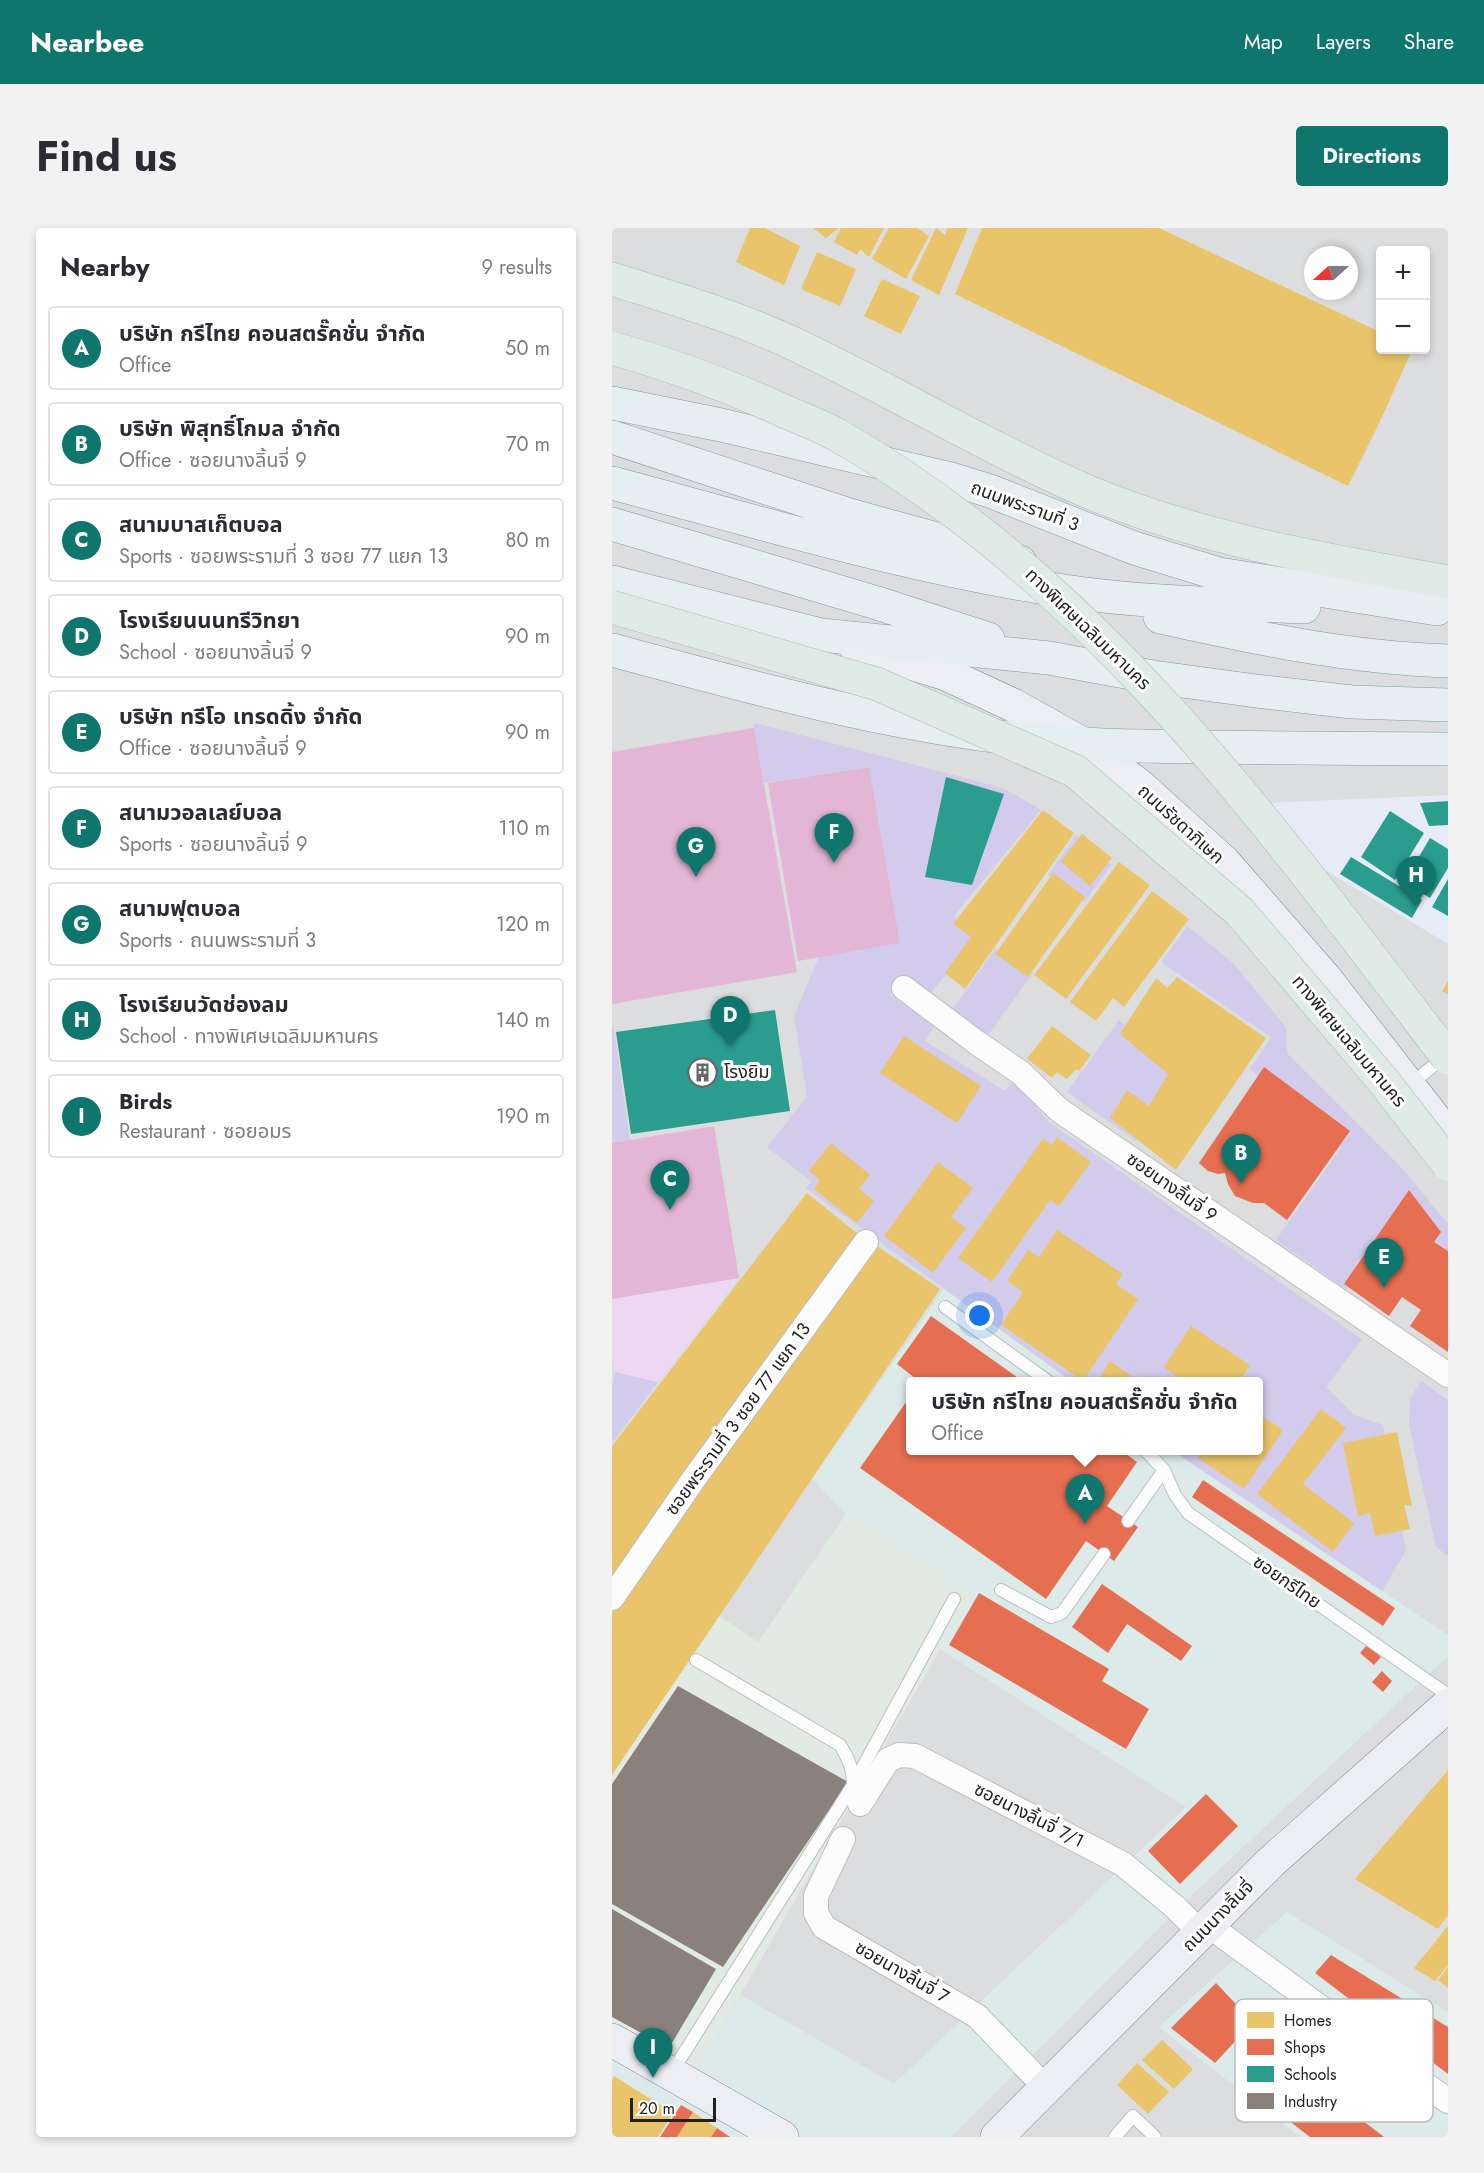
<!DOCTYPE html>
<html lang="en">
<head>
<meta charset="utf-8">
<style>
  body { margin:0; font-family:Jost,"Noto Sans Thai",sans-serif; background:#f2f2f3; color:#2b2b33 }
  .controls { position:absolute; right:18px; top:18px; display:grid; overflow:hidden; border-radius:6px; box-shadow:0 3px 9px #0003 }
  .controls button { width:54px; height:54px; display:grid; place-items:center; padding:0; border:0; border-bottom:2px solid #e1e1e2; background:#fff; color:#2b2b33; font:30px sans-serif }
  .compass { position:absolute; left:692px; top:18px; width:54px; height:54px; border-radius:50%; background:#fff; box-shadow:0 3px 9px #0003; rotate:249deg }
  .scale { position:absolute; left:18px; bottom:15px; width:86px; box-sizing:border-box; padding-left:6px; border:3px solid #212121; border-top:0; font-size:16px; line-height:21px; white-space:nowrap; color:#212121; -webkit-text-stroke:4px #fff; paint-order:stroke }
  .you { position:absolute; left:368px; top:1088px; width:21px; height:21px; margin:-15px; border:4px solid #fff; border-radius:50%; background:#1a73e8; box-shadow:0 0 0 9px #1a73e833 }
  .badge { display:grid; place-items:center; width:39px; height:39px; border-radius:50%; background:#0f766e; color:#fff; font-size:20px; font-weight:700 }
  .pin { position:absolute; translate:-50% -50px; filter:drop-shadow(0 2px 3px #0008) }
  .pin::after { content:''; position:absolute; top:32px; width:21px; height:18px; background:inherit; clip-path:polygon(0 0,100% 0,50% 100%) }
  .popup { position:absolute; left:294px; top:1149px; width:357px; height:78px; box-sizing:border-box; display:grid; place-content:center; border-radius:6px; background:#fff; filter:drop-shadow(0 2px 4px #0005); font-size:20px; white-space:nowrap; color:#7c7c81 }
  .popup b { font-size:22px; color:#2b2b33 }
  .popup::after { content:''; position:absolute; left:50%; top:100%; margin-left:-12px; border:12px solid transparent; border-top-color:#fff }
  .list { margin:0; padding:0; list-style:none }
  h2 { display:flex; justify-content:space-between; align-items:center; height:78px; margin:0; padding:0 24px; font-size:26px }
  h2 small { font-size:20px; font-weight:400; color:#7c7c81 }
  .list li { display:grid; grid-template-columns:39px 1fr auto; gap:18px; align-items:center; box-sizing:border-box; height:84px; margin:0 12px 12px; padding:0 12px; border:2px solid #e1e1e2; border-radius:6px }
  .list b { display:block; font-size:22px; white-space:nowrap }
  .list p { margin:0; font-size:20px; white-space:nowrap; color:#7c7c81 }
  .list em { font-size:20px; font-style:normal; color:#7c7c81 }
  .map { position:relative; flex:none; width:836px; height:1909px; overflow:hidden; border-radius:6px }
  header { display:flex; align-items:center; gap:36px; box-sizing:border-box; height:84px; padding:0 30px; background:#0f766e; color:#fff }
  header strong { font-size:28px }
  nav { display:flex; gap:33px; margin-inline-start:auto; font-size:21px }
  .intro { display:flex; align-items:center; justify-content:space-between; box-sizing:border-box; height:144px; padding:0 36px }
  h1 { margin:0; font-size:42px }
  .button { padding:15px 27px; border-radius:6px; background:#0f766e; color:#fff; font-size:21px; font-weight:700 }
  main { display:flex; gap:36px; padding:0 36px }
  aside { flex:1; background:#fff; border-radius:6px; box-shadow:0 3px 9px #0003 }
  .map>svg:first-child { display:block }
  .residential { fill:#dbddde; fill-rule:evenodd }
  .commercial { fill:#dcebe9 }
  .industrial { fill:#e2ebe3 }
  .education { fill:#e6ebf7 }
  .grass { fill:#d2cbeb }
  .park { fill:#edd8f4 }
  .pitch { fill:#e2b6d4 }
  .pier { fill:#dcddde }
  .homes { fill:#e9c46a }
  .shops { fill:#e76f51 }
  .schools { fill:#2a9d8f }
  .industry { fill:#8a817c }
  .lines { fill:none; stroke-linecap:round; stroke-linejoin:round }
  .lane-casing { stroke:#bbbdbe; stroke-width:14 }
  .street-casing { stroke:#bbbdbe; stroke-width:26 }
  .secondary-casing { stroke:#828699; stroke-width:34 }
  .primary-casing { stroke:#8698a5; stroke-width:34 }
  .highway-casing { stroke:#a0c2b0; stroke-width:34 }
  .lane { stroke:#fcfcfd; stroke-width:12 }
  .street { stroke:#fcfcfd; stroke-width:24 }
  .secondary { stroke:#eceef4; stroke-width:33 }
  .primary { stroke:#e7eef1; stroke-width:33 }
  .highway { stroke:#e0eae6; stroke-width:33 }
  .highway-bridge-casing { stroke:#a0c2b0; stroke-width:34; stroke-linecap:butt }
  .highway-bridge { stroke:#e0eae6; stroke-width:33 }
  .labels { text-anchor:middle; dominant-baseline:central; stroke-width:6; stroke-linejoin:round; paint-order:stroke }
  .street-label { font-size:18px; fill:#212121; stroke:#fff }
  .poi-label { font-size:18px; fill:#212121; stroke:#fff; text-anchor:start }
  .key { fill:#fff; stroke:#bcbcbc; stroke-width:1.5 }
  .key-label { font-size:16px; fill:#212121 }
</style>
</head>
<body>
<header>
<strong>Nearbee</strong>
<nav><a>Map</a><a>Layers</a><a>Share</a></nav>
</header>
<div class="intro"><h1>Find us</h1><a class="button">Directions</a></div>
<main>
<aside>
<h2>Nearby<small>9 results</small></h2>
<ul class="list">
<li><span class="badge">A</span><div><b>บริษัท กรีไทย คอนสตรั๊คชั่น จำกัด</b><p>Office</p></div><em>50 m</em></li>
<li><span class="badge">B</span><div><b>บริษัท พิสุทธิ์โกมล จำกัด</b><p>Office · ซอยนางลิ้นจี่ 9</p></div><em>70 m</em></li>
<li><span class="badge">C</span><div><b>สนามบาสเก็ตบอล</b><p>Sports · ซอยพระรามที่ 3 ซอย 77 แยก 13</p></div><em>80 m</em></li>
<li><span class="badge">D</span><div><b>โรงเรียนนนทรีวิทยา</b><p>School · ซอยนางลิ้นจี่ 9</p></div><em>90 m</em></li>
<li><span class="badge">E</span><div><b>บริษัท ทรีโอ เทรดดิ้ง จำกัด</b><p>Office · ซอยนางลิ้นจี่ 9</p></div><em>90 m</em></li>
<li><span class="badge">F</span><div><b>สนามวอลเลย์บอล</b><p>Sports · ซอยนางลิ้นจี่ 9</p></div><em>110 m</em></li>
<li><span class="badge">G</span><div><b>สนามฟุตบอล</b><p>Sports · ถนนพระรามที่ 3</p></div><em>120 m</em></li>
<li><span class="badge">H</span><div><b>โรงเรียนวัดช่องลม</b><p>School · ทางพิเศษเฉลิมมหานคร</p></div><em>140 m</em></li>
<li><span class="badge">I</span><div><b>Birds</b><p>Restaurant · ซอยอมร</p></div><em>190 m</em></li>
</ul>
</aside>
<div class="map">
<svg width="836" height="1909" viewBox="0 0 836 1909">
  <rect width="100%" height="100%" fill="#eaedef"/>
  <path class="residential" d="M0,0H836V1909H0ZM768,22H814V122H768ZM701,27H737V63H701ZM299,1154H647V1222H299Z"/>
  <path class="commercial" d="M332,1061L459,1153L299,1154V1222L561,1223L836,1407V1428L584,1663L339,1909H182L80,1851L129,1767L282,1856L574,1579L328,1421L360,1366L234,1286L200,1251Z
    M675,1684L836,1784V1909H688L547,1799Z
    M0,1832L44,1857L139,1909H0Z"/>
  <path class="industrial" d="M234,1286L360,1366L85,1842L0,1794V1547L106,1387L146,1414Z"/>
  <path class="education" d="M836,567V716L710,640L652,575Z"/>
  <path class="grass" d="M143,495L437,572L342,688L365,709L318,766L293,749L278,767L322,798L313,813L393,863L401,852L409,858L435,893L750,1111L714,1159L742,1187L771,1197L794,1323L770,1363L561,1223L647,1222V1154L459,1153L194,960L199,953L155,919L195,869L182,788L207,729L288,715L257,539L152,555L142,500Z
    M470,599L506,627L472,675L436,647Z
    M582,689L674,782L675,825L836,986V1053L771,1009L734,1061L664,1012L729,920L638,841L659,809L549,734Z
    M383,721L421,745L376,807L340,782Z
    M507,792L566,840L524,913L455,864Z
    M1,797L18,912L0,915V798Z
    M3,1144L46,1154L0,1215V1161Z
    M809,1153L836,1172V1328L824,1319L797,1197L798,1171Z"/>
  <path class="park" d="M127,1050L46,1154L3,1144L0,1126V1070Z"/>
  <path class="pitch" d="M142,500L185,744L0,776V524Z
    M257,539L288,715L186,733L156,555Z
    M102,898L127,1050L0,1071V915Z"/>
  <path class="pier" d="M0,36L364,192L540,264L526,307L351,231L114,120L0,90Z
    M0,93L65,112L204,171L279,209L384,289L508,396L652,575L710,640L836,798V996L621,735L440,588L325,522L0,414V361L344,468L462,530L755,787L612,602L450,422L341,325L183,226L115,191L0,150Z"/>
  <path class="homes" d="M138,0H153L188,18L172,57L124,34Z
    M201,0H227L214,10Z
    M229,0H272L257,29L248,21L245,27L222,14Z
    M277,0H305L317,8L294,51L260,31Z
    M324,0L333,7L336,0H356L327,67L299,52Z
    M370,0H547L768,104V122H800L770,189L736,258L343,66Z
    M205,24L244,41L228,78L189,61Z
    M270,51L308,68L289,106L252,88Z
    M431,582L462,605L353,761L333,745L359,709L341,696Z
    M470,606L500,630L478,658L449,634Z
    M507,634L538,657L454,771L422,747Z
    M441,645L473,669L416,749L383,726Z
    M540,663L577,691L512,779L501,770L484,793L458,774Z
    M565,749L654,810L564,942L498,890L515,862L537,878L556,846L508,806L544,750L555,760Z
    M836,753V766L830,763Z
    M440,798L479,827L467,843L464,841L455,851L445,844L440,850L415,831Z
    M292,808L369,858L345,895L268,845Z
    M445,909L479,934L447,978L438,972L380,1054L346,1030L431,911L440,917Z
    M219,915L258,947L247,961L262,973L245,995L202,961L208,952L197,943Z
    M326,934L361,960L339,989L354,1000L321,1045L272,1008Z
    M195,965L247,1007L0,1351V1218Z
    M445,1002L511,1046L504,1056L526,1071L471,1153L389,1097L411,1064L395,1053L416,1022L427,1029Z
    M265,1018L328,1061L0,1547V1385Z
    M579,1098L638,1137L627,1154H560L564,1148L552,1139Z
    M498,1133L528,1154H485Z
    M709,1181L734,1200L691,1256L742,1295L721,1324L645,1266Z
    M647,1186L671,1202L632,1261L586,1230L591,1222H647Z
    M785,1204L800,1278L792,1277L798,1301L763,1308L758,1285L746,1288L731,1215Z
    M836,1542V1687L826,1701L743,1651Z
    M836,1698V1737L823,1753L802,1740Z
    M836,1739V1760L826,1752Z
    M550,1812L581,1841L562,1861L530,1832Z
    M525,1835L557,1864L536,1886L505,1857Z
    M2,1848L61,1885L46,1909H0V1851Z
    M81,1884L105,1900L99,1909H65Z"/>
  <path class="shops" d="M652,839L738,903L675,992L652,975H641L623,968L616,956L613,945L606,946L596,943L587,935Z
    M797,962L829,1004L822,1014L836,1023V1124L798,1098L809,1082L790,1069L777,1088L732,1056Z
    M319,1088L412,1154H308L285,1136Z
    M299,1167V1222H509L525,1234L495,1278L526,1299L502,1333L474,1313L434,1371L248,1240Z
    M591,1252L783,1380L771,1398L580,1269Z
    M490,1356L580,1418L569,1433L515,1396L496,1425L460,1399Z
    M367,1365L497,1441L490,1453L537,1481L514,1521L337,1417Z
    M755,1417L769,1429L762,1437L748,1425Z
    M770,1443L780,1453L771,1464L760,1454Z
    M594,1566L626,1598L568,1656L536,1623Z
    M719,1727L836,1799V1846L703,1745Z
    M604,1755L641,1794L603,1835L559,1800Z
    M657,1820L772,1909H698L629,1856Z
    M69,1877L81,1884L65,1909H48Z
    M105,1900L118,1909H99Z"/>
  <path class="schools" d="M334,549L392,566L360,657L313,649Z
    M836,573V597L817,598L808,575Z
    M778,583L812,605L783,652L749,629Z
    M818,610L836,621V640L818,670L792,654Z
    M739,629L810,672L800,690L728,646Z
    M836,651V688L820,679Z
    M163,782L178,883L19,906L4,804Z"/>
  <path class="industry" d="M66,1458L236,1554L111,1739L0,1676V1556Z
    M0,1681L104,1741L57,1820L0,1789Z"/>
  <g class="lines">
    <defs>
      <path id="lane" d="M798,857L833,828
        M333,1079L437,1154
        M533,1222L552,1242L563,1267L576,1285L836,1467
        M516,1293L552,1242
        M389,1362L439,1389L450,1385L492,1326
        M84,1432L228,1517C236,1530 241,1540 241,1556
        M60,1844L241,1557L342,1371
        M503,1909L521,1888L543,1909"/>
      <path id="street" d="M292,760L364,814L409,845L447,882L836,1147
        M0,1370L81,1252L254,1014
        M248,1576L276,1532L287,1527L303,1528L511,1636L563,1679L589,1705
        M231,1611L204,1668V1685L212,1699L365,1788L434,1860
        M596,1697L836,1873"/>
      <path id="secondary" d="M243,418L334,446L401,477L471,516L528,558L612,634L713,750L836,908
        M0,1812L170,1909
        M385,1909L659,1634L836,1477"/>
      <path id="primary" d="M0,175L109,197L339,251L378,263L522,320L607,346L825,381
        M0,209L237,287L408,334
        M0,255C150,295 298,340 452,363C531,375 612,376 692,379
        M0,296L265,375L376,411
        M0,354L209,407L437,430L541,449L644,463L740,474L836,477
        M548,389C642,410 739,430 836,433
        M0,422C137,459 274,497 415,512C474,518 533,518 592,519C673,520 755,521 836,521"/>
      <path id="highway" d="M0,51C60,70 122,88 180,115C278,161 372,218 472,262C587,311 713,332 836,354"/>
    </defs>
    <use href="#lane" class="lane-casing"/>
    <use href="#street" class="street-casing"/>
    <use href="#secondary" class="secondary-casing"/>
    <use href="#primary" class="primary-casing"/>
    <use href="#highway" class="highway-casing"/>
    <use href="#lane" class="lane"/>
    <use href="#street" class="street"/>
    <use href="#secondary" class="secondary"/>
    <use href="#primary" class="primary"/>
    <use href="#highway" class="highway"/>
    <defs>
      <path id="highway-bridge" d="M0,120C60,137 118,158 174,184C191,191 209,198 225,207C484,354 659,599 836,830
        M0,379L265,456L463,543L628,684L769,850L836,936"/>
    </defs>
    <use href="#highway-bridge" class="highway-bridge-casing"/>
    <use href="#highway-bridge" class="highway-bridge"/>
  </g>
  <defs>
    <symbol id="building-ring" viewBox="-11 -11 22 22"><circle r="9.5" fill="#fff" stroke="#676869" stroke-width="1.5"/><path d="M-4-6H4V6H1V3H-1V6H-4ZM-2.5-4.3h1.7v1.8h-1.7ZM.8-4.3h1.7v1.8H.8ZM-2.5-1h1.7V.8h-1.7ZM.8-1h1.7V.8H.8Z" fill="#676869"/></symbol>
  </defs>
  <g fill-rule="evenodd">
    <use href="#building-ring" x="74" y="828" width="33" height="33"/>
  </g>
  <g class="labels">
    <g class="street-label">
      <text transform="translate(413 278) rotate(20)">ถนนพระรามที่ 3</text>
      <text transform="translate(476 401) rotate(44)">ทางพิเศษเฉลิมมหานคร</text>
      <text transform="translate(569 596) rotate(42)">ถนนรัชดาภิเษก</text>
      <text transform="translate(737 813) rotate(50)">ทางพิเศษเฉลิมมหานคร</text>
      <text transform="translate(560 959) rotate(35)">ซอยนางลิ้นจี่ 9</text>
      <text transform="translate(126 1191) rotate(-54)">ซอยพระรามที่ 3 ซอย 77 แยก 13</text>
      <text transform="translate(675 1354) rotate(35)">ซอยกรีไทย</text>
      <text transform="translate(417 1587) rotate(27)">ซอยนางลิ้นจี่ 7/1</text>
      <text transform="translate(606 1688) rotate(-45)">ถนนนางลิ้นจี่</text>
      <text transform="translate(290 1744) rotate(30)">ซอยนางลิ้นจี่ 7</text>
    </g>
    <g class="poi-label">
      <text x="112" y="844">โรงยิม</text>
    </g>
  </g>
  <rect x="623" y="1771" width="198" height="123" rx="9" class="key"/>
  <rect x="635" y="1784" width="27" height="16" fill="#e9c46a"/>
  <rect x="635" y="1811" width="27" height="16" fill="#e76f51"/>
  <rect x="635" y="1838" width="27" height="16" fill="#2a9d8f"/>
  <rect x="635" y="1865" width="27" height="16" fill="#8a817c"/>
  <g class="key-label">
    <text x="672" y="1798">Homes</text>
    <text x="672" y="1825">Shops</text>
    <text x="672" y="1852">Schools</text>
    <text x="672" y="1879">Industry</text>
  </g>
</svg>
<div class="controls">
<button>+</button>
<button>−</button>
</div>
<svg class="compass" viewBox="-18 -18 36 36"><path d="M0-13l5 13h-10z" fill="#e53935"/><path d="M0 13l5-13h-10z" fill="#7c7c81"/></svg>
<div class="scale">20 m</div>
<div class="you"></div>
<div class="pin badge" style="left:473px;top:1296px">A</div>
<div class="popup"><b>บริษัท กรีไทย คอนสตรั๊คชั่น จำกัด</b>Office</div>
<div class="pin badge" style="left:629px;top:956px">B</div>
<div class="pin badge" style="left:58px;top:982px">C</div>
<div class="pin badge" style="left:118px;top:818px">D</div>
<div class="pin badge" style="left:772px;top:1060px">E</div>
<div class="pin badge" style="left:222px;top:635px">F</div>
<div class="pin badge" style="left:84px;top:649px">G</div>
<div class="pin badge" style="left:804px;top:678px">H</div>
<div class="pin badge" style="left:41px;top:1850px">I</div>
</div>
</main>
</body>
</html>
